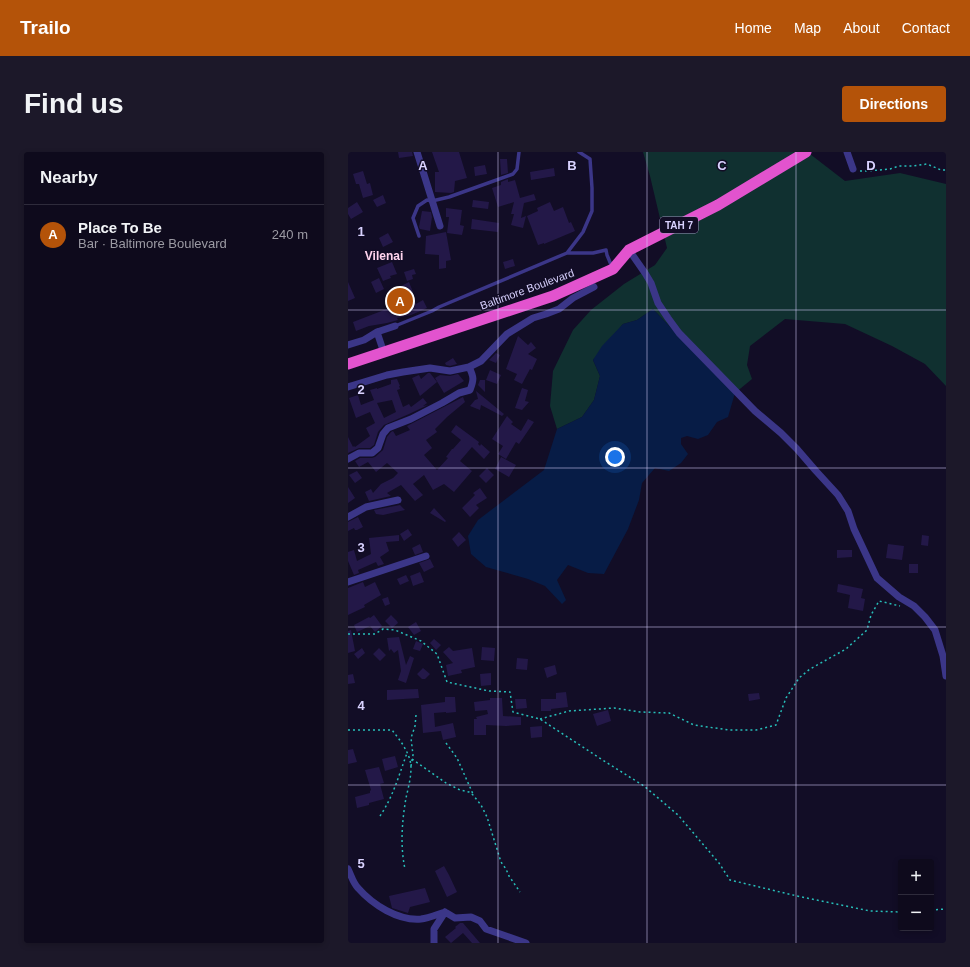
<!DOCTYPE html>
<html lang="en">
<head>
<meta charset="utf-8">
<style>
  body { margin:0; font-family:Helvetica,sans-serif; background:#1c1829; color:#f1f3f6 }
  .controls { position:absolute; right:12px; bottom:12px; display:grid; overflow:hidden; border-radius:4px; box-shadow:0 2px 6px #0003 }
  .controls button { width:36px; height:36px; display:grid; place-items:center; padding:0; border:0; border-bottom:1px solid #2e2b3b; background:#0e0a1c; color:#f1f3f6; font:20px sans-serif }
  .you { position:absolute; left:267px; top:305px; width:14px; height:14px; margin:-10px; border:3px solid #fff; border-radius:50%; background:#1a73e8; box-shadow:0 0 0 6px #1a73e833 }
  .badge { display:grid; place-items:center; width:26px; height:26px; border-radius:50%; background:#b45309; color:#fff; font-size:13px; font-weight:700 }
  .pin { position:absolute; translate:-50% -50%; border:2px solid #fff; box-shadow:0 1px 4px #0006 }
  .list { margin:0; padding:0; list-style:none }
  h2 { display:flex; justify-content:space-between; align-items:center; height:52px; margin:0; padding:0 16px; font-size:17px }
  h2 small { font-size:13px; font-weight:400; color:#9b9aa3 }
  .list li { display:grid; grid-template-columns:26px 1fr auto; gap:12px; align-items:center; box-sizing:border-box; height:60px; padding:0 16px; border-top:1px solid #2e2b3b }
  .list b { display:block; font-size:15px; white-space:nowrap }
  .list p { margin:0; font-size:13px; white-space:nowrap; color:#9b9aa3 }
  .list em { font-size:13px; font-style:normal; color:#9b9aa3 }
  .map { position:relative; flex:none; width:598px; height:791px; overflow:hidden; border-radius:4px }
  header { display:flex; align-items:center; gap:24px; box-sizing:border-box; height:56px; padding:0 20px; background:#b45309; color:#fff }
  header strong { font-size:19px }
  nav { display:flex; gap:22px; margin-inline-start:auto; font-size:14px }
  .intro { display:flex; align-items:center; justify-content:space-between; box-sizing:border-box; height:96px; padding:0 24px }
  h1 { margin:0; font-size:28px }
  .button { padding:10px 18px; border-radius:4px; background:#b45309; color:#fff; font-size:14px; font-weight:700 }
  main { display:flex; gap:24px; padding:0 24px }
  aside { flex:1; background:#0e0a1c; border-radius:4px; box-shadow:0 2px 6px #0003 }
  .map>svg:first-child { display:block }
  .green { fill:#103030 }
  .water { fill:#071c46 }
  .building { fill:#231848; fill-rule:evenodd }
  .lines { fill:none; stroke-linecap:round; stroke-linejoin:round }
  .path { stroke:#27beb9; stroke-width:1.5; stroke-dasharray:2 3; stroke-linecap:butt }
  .service { stroke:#3b3688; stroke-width:3.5 }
  .minor { stroke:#3b3688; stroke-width:7 }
  .trunk { stroke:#e253ce; stroke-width:11 }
  .grid { fill:none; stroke:#d9d2ff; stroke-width:1; stroke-opacity:0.55 }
  .labels { text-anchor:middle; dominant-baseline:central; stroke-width:3; stroke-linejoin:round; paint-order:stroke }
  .shield { fill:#120d26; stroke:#9d97be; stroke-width:1 }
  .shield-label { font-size:10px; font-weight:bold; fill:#d9d2ff }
  .street-label { font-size:11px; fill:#d9d2ff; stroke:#120d26 }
  .neighbourhood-label { font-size:12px; font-weight:bold; fill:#ffd4ee; stroke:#120d26 }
  .grid-label { font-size:13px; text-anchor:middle; font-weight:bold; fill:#d9d2ff; stroke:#120d26; stroke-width:3; stroke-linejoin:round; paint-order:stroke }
</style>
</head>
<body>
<header>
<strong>Trailo</strong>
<nav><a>Home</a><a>Map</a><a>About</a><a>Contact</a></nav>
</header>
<div class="intro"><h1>Find us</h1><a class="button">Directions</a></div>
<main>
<aside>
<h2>Nearby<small></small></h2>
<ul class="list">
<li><span class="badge">A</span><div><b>Place To Be</b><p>Bar · Baltimore Boulevard</p></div><em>240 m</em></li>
</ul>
</aside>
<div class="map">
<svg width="598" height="791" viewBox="0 0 598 791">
  <rect width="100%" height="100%" fill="#120d26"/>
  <path class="green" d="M295,0H461L462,2L497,29L552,21L598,32V234L577,212L544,194L497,172L437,167L402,194L399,213L404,227L387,241L340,194L305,157L289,168L275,172L245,208L252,224L246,248L234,265L209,277L202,254L205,219L225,178L243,158L276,132L307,113L319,96L302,24Z"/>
  <path class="water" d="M305,157L340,194L387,241L380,265L369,270L360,283L350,287L339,284L333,286V292L340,302L333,311L321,319L307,316L294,331L291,348L280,377L256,422L240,421L220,413L209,428L218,448L214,452L197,434L180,427L138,415L123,402L120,384L130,368L196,318L209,277L234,265L246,248L252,224L245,208L254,194L275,172L289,168Z"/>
  <path class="building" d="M50,0H64L65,4L51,6Z
    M84,0H111L119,26L107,29L106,40L103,41L87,40V20H91Z
    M152,7H159L160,21L153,23Z
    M137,13L139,22L127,24L126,15Z
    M206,16L207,24L183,28L182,20Z
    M15,19L19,32L22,31L25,43L15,46L11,32H8L5,22Z
    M160,27V30L167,28L172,46L186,42L188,48L176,51L173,66L178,64L175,76L163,73L166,62H163L166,50L150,55L144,36L153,33V30Z
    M35,43L38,51L29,55L25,48Z
    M125,48L141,50L140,57L124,55Z
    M9,50L15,60L3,67L0,62V56Z
    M202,50L206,59L215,55L221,71L223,70L227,79L196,92V91L190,93L179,64L190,59L189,56Z
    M98,56L114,58L112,73L116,74L114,83L99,81L101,65H98Z
    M74,59L83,60L84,65L82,79L72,77L71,75Z
    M124,67L151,71L150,80L123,77Z
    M98,80L103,108L98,109V116L91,117V103L77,102L78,84Z
    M40,81L45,90L35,95L31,86Z
    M165,107L167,114L157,117L155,110Z
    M44,110L49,122L42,124L43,126L35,129L29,116Z
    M66,117L68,122L64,123L65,127L59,129L56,120Z
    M31,126L36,137L28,141L23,130Z
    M0,130L7,146L0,149Z
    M61,130L65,140L63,141L68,152L75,148L79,156L63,163L49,166L50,168L39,171L21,174L8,179L5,170L44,155L43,151L45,150V149L56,145L51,135Z
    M170,184L180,193L183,190L188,196L180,202L189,207L184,218L182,217L174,232L166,228L169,222L158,217Z
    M148,201L152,203L148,211L141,208Z
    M105,206L109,212L102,214L98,213L97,211Z
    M142,218L153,223L149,232L138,228Z
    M80,221H82L89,230L72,244L64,226L71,223L73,227Z
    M110,222L116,229L96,241L87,226L92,223L102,224Z
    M49,227L52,234H51L52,237L49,238L55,255L61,252L63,255L75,246L79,251L75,254L80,253L61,262L36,273L30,280L26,293L22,296H11L0,301V285L5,295L6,294L7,295L22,284L18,276L27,271L22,260L8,266L1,246L10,243L13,253L26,248L22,238L29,236V237L43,232V228ZM44,248L48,260L36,266L29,251Z
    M132,228H137V240L130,233Z
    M174,236L180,238L177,249L181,250L174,258L167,256Z
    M128,239L156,262L154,264L133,253L132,258L122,254L127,248L130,247Z
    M115,245L117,250L99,265L87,277L89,280L78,288L84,296L76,303L89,318L100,306L98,305L104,297H105L113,288L103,280L108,273L131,290L130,292L132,294L133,292L142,300L136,307L124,295L112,309L124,319L106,340L96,332L85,338L76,323L65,332L75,343L67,349L53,333L39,341L43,344L21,349L17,340L23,337L25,341L33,332L45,326L50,321L39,311L28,320L20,310L11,315L7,309L12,306H24L27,305L35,298L39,285L43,280L45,279L48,284L62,278L59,274Z
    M159,264L165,270L163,272L173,279L180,267L186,270L171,292L168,290L158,307L150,302L155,294L144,287Z
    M153,305L168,313L161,325L147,317Z
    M139,316L146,323L138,331L131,324Z
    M9,319L14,326L7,331L1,323Z
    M0,335L7,346L0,351Z
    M132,336L139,346L128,353L131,356L122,365L114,356L127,343L125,341Z
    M52,353L57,358L35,363L28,362L26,358Z
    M86,356L98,369L97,370L82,361Z
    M10,365L15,375L9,378H7L6,376L0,379V370Z
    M60,377L64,383L56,389L52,382Z
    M111,380L118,388L110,395L104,387Z
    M51,383V389L38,390L41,399L32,405L36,412L30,414L28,410L10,418L11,421L6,423L0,409V400L6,398L9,409L23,402L21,386Z
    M574,383L581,384L580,394L573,393Z
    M72,392L75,400L67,403L64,396Z
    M540,392L556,394L554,408L538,406Z
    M489,398H504V405L489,406Z
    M82,407L86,415L76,420L71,411Z
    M561,412H570V421H561Z
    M72,420L76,430L65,434L62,424Z
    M58,423L61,429L52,433L49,427Z
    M15,430L17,435L27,430L33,443L16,453L17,455L0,463V436Z
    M490,432L515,437L513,446L517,447L515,459L500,456L502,443L489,440Z
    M40,445L42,452L37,454L34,447Z
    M26,463L34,474L27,480L22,474L9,480L6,473L21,465L22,466Z
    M43,463L49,469L50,471L44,476L37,469Z
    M68,470L73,479L66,483L60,475Z
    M3,478L7,499L0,501V479Z
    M51,485L58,513L62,504L66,506L58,531L50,528L53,519L50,498L46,501L43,497L41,499L39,486Z
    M86,487L93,493L88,498L82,491Z
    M68,489L75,492L72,499L65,497Z
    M101,495L105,499L124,496L127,515L113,518L114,521L100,524L98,513L105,511L95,500Z
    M134,495L147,496L146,509L133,508Z
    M14,496L17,501L10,507L6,502Z
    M31,496L38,503L32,509L25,502Z
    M169,506L180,507L179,518L168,517Z
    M207,513L209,522L199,526L196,516Z
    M75,516L82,522L77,527H74L69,522Z
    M143,521V533L133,534L132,522Z
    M5,522L7,531L0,532V523Z
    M70,537L71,546L39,548V538Z
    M218,540L220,555L203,557V559H193V547H208V541Z
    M411,541L412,547L401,549L400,542Z
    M97,545H107L108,560L98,561V560L86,561L87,575L105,571L108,585L95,588L93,579L75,581L73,553L97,550Z
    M142,546H154L155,564L173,565V573L158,574L138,573V583H126V567H129L128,565L140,562L139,558L127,559L126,550L142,548Z
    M167,547H178L179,556L168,557Z
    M260,558L263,569L249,574L245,562Z
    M194,574V585L183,586L182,575Z
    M5,597L9,610L0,612V598Z
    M47,604L50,615L37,619L34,607Z
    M31,615L36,631L32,632L36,647L21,651V653L9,656L7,645L22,641V639L23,638L17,618Z
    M96,714L101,723L109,740L99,745L87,719Z
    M77,736L82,750L62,755L60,761L44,756L41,744Z
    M112,771H115L132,791H124L115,781L103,791L97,785L108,776L107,775Z"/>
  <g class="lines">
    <path class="path" d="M512,19H520L542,17L551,14H565L579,12L593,18H598
      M0,482H27L35,477L47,478L73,489L89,502L99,530L141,539L162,540L165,560L192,567L253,607L296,634L330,663L371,711L382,728L449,744L522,759L553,760
      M192,567L221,559L266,556L292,560L321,561L346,573L381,578H408L428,573L438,546L451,526L462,517L498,497L519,478L523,463L531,449L552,454
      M0,578H44C52,588 63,602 63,616C63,626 60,637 58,646C54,669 52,694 57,717
      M98,591L109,606L125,642
      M64,607L98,631L112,638L121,640L125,643L133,653L139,665L153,710L158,717L161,724L172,740
      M63,614L65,603L63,586L67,574L68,563
      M32,664C45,645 51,623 59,601
      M583,758L598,757"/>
    <path class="service" d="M71,84L65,66L70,54L79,48L84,49L101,45L165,22L169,17L171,0
      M219,101L235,80L244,59V36L242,7L231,0
      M47,174L84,159L91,155L219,101H245L258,98L259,103L264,115"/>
    <path class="minor" d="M69,0L92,74
      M499,0L505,17
      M281,98L297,121L303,131L310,151L320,166L331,181L407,259L433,281L449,297L468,319L490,343L500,359L506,377L529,426L551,445L566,454L577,465L587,478L595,504L598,524
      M29,180L47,174
      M0,193L16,188L29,180L36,201
      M0,235L39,223L55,220L82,216L102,219L121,215L133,209L159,182L185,166L198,162L211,157L225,146L246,135
      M0,307L11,301H24L30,296L35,282L40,276L63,267L94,251L111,241L122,238C126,228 126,225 121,215
      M0,365L18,355L50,348
      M0,430L78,404
      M0,717C3,723 5,731 10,736C25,753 50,769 73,767C81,766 90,762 97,760
      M97,760L107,766L123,765L132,769L138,777L178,791
      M86,791V777L97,760"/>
    <path class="trunk" d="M0,212L205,144L265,117L281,98L370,53L458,0"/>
  </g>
  <path class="grid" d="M150,0V791M299,0V791M448,0V791M0,158H598M0,316H598M0,475H598M0,633H598"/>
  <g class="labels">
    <rect class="shield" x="312" y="65" width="38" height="16" rx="3"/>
    <g class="shield-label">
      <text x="331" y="73">TAH 7</text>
    </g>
    <g class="street-label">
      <text transform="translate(179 137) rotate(-20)">Baltimore Boulevard</text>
    </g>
    <g class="neighbourhood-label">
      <text x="36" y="104">Vilenai</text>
    </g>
  </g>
  <g class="grid-label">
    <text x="75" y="18">A</text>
    <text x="224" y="18">B</text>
    <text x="374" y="18">C</text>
    <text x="523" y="18">D</text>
    <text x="13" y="84">1</text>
    <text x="13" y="242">2</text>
    <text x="13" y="400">3</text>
    <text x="13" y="558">4</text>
    <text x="13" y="716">5</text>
  </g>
</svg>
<div class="controls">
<button>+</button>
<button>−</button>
</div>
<div class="you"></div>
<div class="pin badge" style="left:52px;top:149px">A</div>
</div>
</main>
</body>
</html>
